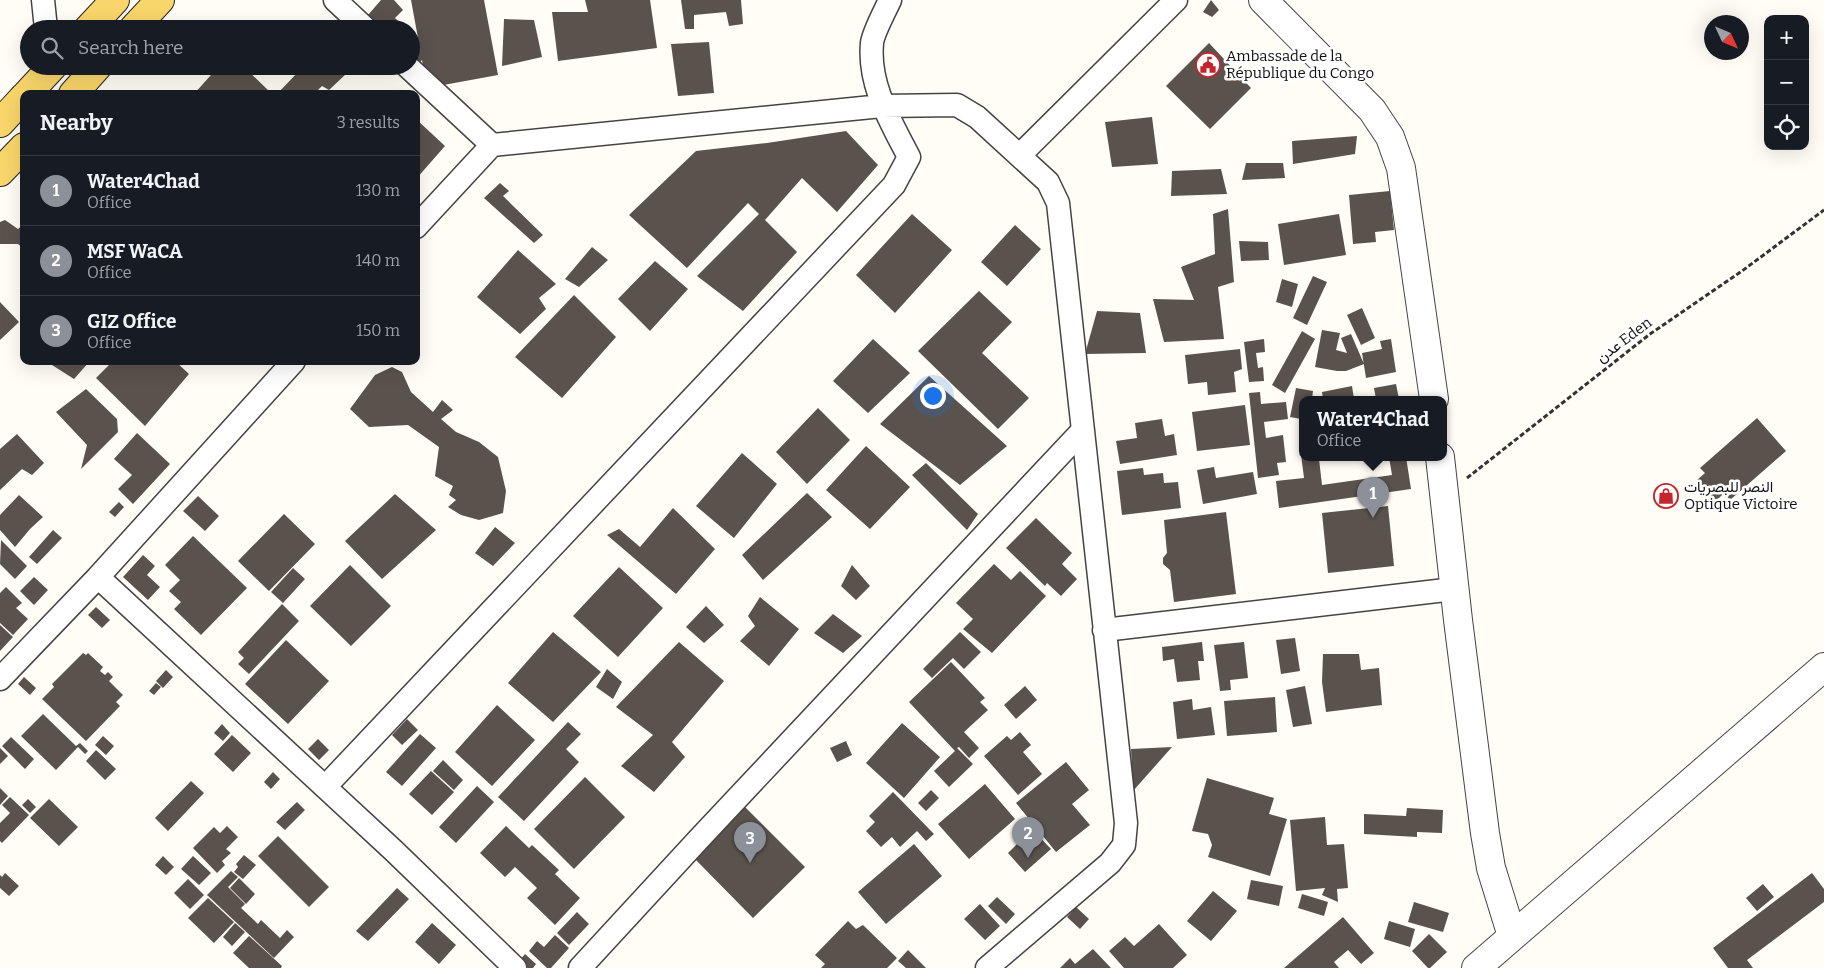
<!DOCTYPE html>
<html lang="en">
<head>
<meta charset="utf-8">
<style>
  body { margin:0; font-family:Bitter,Vazirmatn,serif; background:#20242c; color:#f1f3f6 }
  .controls { position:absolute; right:15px; top:15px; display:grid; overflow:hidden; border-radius:10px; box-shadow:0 5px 20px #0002 }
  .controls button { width:45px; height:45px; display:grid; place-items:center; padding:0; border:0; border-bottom:1px solid #363941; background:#171b24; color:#f1f3f6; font:25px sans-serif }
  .compass { position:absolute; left:1704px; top:15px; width:45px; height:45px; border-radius:50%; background:#171b24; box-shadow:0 5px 20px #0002; rotate:134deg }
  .you { position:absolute; left:932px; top:395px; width:18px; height:18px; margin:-12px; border:4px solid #fff; border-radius:50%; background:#1a73e8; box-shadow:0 0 0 8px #1a73e833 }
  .badge { display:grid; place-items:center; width:32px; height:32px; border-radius:50%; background:#8c9099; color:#fff; font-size:16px; font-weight:700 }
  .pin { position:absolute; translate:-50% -41px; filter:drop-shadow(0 1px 2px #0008) }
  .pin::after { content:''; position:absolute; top:26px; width:18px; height:15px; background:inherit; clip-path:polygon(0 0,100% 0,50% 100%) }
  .popup { position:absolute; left:1299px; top:396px; width:148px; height:65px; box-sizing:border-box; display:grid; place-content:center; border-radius:10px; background:#171b24; filter:drop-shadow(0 1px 4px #0005); font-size:16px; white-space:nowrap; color:#9ea1a6 }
  .popup b { font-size:19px; color:#f1f3f6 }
  .popup::after { content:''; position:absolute; left:50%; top:100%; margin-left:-10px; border:10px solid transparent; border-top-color:#171b24 }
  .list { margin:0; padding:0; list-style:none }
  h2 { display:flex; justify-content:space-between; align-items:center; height:65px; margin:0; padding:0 20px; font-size:21px }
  h2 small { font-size:16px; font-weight:400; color:#9ea1a6 }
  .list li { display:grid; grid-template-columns:32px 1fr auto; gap:15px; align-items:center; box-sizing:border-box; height:70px; padding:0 20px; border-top:1px solid #363941 }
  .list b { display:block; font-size:19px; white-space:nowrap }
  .list p { margin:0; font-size:16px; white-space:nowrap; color:#9ea1a6 }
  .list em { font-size:16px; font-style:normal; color:#9ea1a6 }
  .icon { flex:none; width:28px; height:28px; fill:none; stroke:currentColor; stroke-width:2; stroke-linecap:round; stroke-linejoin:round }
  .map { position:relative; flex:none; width:1824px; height:968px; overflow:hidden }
  .search { position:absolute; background:#171b24; box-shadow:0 5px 20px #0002; left:20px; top:20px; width:400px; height:55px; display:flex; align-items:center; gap:12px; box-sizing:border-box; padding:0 18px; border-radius:28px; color:#9ea1a6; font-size:19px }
  .panel { position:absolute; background:#171b24; box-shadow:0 5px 20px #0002; left:20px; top:90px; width:400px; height:275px; border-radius:10px }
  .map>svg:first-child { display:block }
  .building { fill:#5a524d }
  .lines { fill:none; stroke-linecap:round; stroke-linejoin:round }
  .minor-casing { stroke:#444; stroke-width:25 }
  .tertiary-casing { stroke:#444; stroke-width:30 }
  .primary-casing { stroke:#222; stroke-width:30 }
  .path { stroke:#333; stroke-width:3; stroke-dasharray:5 2.5; stroke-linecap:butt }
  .minor { stroke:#fff; stroke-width:22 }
  .tertiary { stroke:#fff; stroke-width:28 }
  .primary { stroke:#f9d66b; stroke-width:28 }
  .labels { text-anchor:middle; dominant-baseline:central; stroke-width:5; stroke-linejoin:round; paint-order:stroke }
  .poi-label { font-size:15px; fill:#111; stroke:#fff; text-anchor:start }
  .street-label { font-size:15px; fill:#111; stroke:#fff }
</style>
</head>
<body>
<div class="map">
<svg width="1824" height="968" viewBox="0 0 1824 968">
  <rect width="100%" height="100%" fill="#fffdf5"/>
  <path class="building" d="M381,0H394L403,10L395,18L407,29H383L368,15Z
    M411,0H484L498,75L427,88L422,60L419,63L411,56V32L418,38Z
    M585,0H650L657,48L558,61L552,12H588Z
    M681,0H741L743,24L729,26L726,12L694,15V29H685Z
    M1211,0L1219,10L1212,17L1203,12Z
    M504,19L534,20L542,57L502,66Z
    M709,42L714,93L678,96L671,44Z
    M1209,43L1251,88L1210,129L1166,86Z
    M219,66H243L272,94H194Z
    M299,66H339L346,74L329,90L322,86L314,94H277L301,69Z
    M1152,117L1158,164L1112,167L1105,122Z
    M416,119L445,146L416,179Z
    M846,131L878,165L837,212L802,178L765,220L797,252L743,311L697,276L759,214L748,203L687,268L629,215L696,151L767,143Z
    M1357,136L1355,154L1293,164L1292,141Z
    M1246,163H1283L1285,178L1242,180Z
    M1221,169L1227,194L1171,196L1172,171Z
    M500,183L509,191L503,196L543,235L534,243L484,198Z
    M1390,191L1394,230L1375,232L1376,242L1353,244L1349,195Z
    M1228,209L1234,282L1218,287L1224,339L1164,342L1153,299L1194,300L1181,267L1215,254L1213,214Z
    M912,214L952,250L895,313L856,275Z
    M1339,214L1346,255L1284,265L1278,224Z
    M5,220L18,229L24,224V249L18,244H0V222Z
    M1015,225L1041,249L1007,286L981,262Z
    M1239,241L1268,242L1269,260L1241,261Z
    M592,247L608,260L579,287L565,279Z
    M518,250L556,284L539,298L546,309L520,334L477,297Z
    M655,261L688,289L650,331L618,299Z
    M1313,276L1327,282L1307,325L1293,318Z
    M1282,279L1298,284L1292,307L1276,302Z
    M979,291L1012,322L982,353L1029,398L998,429L918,351Z
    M574,295L616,337L562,398L515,357Z
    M0,302L19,322L0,340Z
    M1362,308L1375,338L1361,345L1347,315Z
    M1097,311L1140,313L1146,353L1085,354Z
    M1322,330L1340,333L1336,350L1347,353L1341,338L1351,334L1364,364L1346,371H1337L1315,367Z
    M1302,331L1315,339L1285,393L1272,385Z
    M873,339L910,373L868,413L833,381Z
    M1264,339L1265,352L1256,353L1258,368L1263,367L1264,381L1249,382L1244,342Z
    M1391,339L1396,372L1366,378L1362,353L1382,349L1380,341Z
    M1240,349L1242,369L1234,372L1236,392L1208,395L1207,382L1188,384L1185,355Z
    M55,361H90L74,379L52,365Z
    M113,361H175L189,374L145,426L96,378Z
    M392,367L402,372L411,392L433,412L442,400L453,410L441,419L456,432L479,442L498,457L506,491L503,513L479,520L461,515L448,507L456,500L449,495L453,486L435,476L439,447L408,425L369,427L350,409L375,375Z
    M929,376L1007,446L960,485L880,424Z
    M1396,384L1399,399H1376L1374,388Z
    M1352,386L1354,399H1323L1322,392Z
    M1296,388L1313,391L1312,399H1303L1301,419L1290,417Z
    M86,389L117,419L118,432L81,469L87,445L56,412Z
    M1260,392L1261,404L1286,402L1288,419L1264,422L1266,438L1283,435L1286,462L1277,463L1279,475L1258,478L1249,393Z
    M1245,405L1250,445L1197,451L1192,412Z
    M818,408L850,440L807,484L776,452Z
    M1757,418L1786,451L1730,500L1724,493L1716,501L1697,480L1705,473L1700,468Z
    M1162,419L1165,436L1174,434L1177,455L1120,464L1116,441L1137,438L1135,423Z
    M137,433L170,464L133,504L118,489L132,475L114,459Z
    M17,434L44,463L32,475L22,469L0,490V449Z
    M1303,438V457H1325L1319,459L1322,485L1392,475L1389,457H1406L1411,489L1279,508L1276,481L1304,478L1299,439Z
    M866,446L910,487L870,529L826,490Z
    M742,453L777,484L734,538L696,506Z
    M926,463L978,514L967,530L912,475Z
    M1214,467L1216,478L1253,472L1257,494L1203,504L1197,470Z
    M1143,468L1144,475L1163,473L1164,483L1178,482L1181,508L1122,515L1117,471Z
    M807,493L832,517L763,580L742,555Z
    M395,494L436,530L382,579L345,541Z
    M19,495L43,517L30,529L15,547L0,530V515Z
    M198,496L219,516L205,531L183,511Z
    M119,502L124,507L115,517L109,512Z
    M1388,506L1394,566L1328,573L1322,513Z
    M673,508L715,549L676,594L607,535L619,529L640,547Z
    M1226,512L1236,594L1174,602L1170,570L1163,564V558L1167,553L1164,520Z
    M284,514L315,544L269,591L238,561Z
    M1036,518L1072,553L1062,564L1077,579L1061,596L1047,583L1045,586L1006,548Z
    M495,527L515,543L493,566L475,553Z
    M53,530L62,538L37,564L29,557Z
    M193,536L247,588L201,635L174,609L181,602L169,591L180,580L165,565Z
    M1,540L27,566L15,579L0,564Z
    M143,555L155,566L147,575L160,587L148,600L123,577Z
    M994,564L1011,580L1020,571L1046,596L992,653L963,629L973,619L956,603Z
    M350,565L391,606L351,646L310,606Z
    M852,565L870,586L856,600L841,586Z
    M619,567L663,608L618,657L573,616Z
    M293,568L305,579L283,603L271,592Z
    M34,577L48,590L34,605L20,591Z
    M6,587L22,603L16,608L28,619L13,635L0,623V593Z
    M760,597L799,629L769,666L740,641L755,626L748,616Z
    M282,604L299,621L249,674L238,664L244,658L238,652Z
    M706,606L724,625L704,643L686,627Z
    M96,607L110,620L102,628L88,615Z
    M833,614L862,636L843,653L814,633Z
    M0,625L13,637L0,651Z
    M553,632L601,672L553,722L508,683Z
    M960,632L981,652L964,669L953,658L932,678L923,669Z
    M1295,638L1300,671L1281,674L1276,640Z
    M286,640L329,681L288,724L245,684Z
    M679,642L724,681L672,742L685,757L654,792L621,766L653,735L616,707Z
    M1202,642L1204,661H1198L1200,680L1177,682L1174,659L1163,661L1162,647Z
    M1244,642L1248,678L1230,680L1231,690L1220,691L1214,645Z
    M83,653L86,655L88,653L103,667L100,671L105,675L108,672L113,677L109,681L123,695L116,702L120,706L86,741L42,699L54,687L52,684Z
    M1323,654H1359L1361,670L1379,668L1382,705L1326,712L1322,682Z
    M951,662L985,698L980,702L988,710L964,732L979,748L969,758L959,747L957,748L973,764L949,787L934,771L955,751L909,702Z
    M607,669L622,682L613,699L596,687Z
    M166,670L173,677L163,688L156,681Z
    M24,677L36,688L30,695L18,684Z
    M156,683L161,687L154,695L149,691Z
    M1025,686L1037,700L1016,719L1004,705Z
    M1305,686L1312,724L1293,727L1286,690Z
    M1275,697L1277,732L1227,736L1224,701Z
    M1192,699L1193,710L1211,707L1215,735L1177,739L1173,702Z
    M497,705L535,740L492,786L455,752Z
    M43,714L76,746L80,743L88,751L85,754L78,747L56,770L21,736Z
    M407,719L418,730L402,745L392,735Z
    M568,722L581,734L566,749L579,762L524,821L498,797Z
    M902,723L940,757L904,798L866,763Z
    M222,724L230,733L223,741L214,733Z
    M1020,732L1031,745L1023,752L1042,774L1018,795L984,756L1007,736L1011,740Z
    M420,734L436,748L402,786L386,772Z
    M232,735L251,753L233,772L214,754Z
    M103,736L114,746L106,755L95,745Z
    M11,737L34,759L25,769L2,746Z
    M318,739L329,750L319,760L308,749Z
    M846,741L852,755L837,762L830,748Z
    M1172,747L1133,791L1131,749Z
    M0,748L8,756L0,764Z
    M96,750L116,769L105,780L86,761Z
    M443,760L463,780L454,790L433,771Z
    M1066,762L1089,790L1072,804L1090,825L1056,852L1016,803Z
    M431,771L454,792L432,815L409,794Z
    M273,772L280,779L271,789L264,782Z
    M585,777L625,817L574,869L534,829Z
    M1207,778L1274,798L1269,814L1287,819L1270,876L1208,857L1212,845L1208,834L1192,831Z
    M191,781L204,793L168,831L155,818Z
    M985,784L1015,819L969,859L938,824Z
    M477,786L494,802L456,843L439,827Z
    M0,788L8,796L0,805Z
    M931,790L939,798L926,811L918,803Z
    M893,792L934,834L926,841L917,831L900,847L892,837L881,847L866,831L875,822L869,816Z
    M10,797L29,815L2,843L0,841V823L10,813L2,805Z
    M28,799L36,807L30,813L22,805Z
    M49,799L78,827L59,846L30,818Z
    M297,802L305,810L285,830L276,822Z
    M745,807L805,867L753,918L694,858Z
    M1407,808L1443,810L1442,833L1417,832V837L1364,834V814L1406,816Z
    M1325,817L1327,845L1344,844L1348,888L1337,889L1338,902L1322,895L1325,888L1296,891L1290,820Z
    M227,826L238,837L226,849L231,853L222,861L225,865L217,873L193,848L214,827L220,833Z
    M506,826L529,848L532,845L559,870L555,874L580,898L555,925L527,898L537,888L515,867L505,877L480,853Z
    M1029,826L1051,849L1025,872L1008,853L1019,842L1015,839Z
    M278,836L329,887L309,907L258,856Z
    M914,844L942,876L886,924L858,892Z
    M244,855L256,865L243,879L234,872L238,867L236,864Z
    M163,856L174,867L166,875L155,865Z
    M193,856L211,873L199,885L181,869Z
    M231,871L238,877L228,887L245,904L241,908L258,924L261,920L280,938L287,930L294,937L274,958L207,895Z
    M5,873L19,886L9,896L0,888V875L2,877Z
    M1812,873L1824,889V902L1747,960L1753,968H1728L1713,948Z
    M239,878L255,894L246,904L230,888Z
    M188,879L204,895L190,909L174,893Z
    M1251,880L1283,886L1279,906L1247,899Z
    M1763,884L1774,897L1757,911L1746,898Z
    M397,888L409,899L368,941L356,931Z
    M1213,891L1237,911L1211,941L1187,921Z
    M1302,894L1328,902L1324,916L1298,908Z
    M997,897L1015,914L1006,924L988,906Z
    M208,898L234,922L214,943L188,918Z
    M1414,902L1449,913L1443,932L1408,922Z
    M980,904L1000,926L985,940L964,919Z
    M1076,907L1089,919L1080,929L1067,917Z
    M577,912L589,924L569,945L557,933Z
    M1343,917L1374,953L1361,964L1348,950L1334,962L1339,968H1284Z
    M848,921L856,929L863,925L897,958L887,968H821L825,964L815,955Z
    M1389,921L1415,929L1410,947L1384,939Z
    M235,923L245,932L232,946L223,937Z
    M432,923L456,945L439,964L415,942Z
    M1159,924L1187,955L1173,968H1124L1109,951L1125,937L1134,946Z
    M1429,934L1447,952L1430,968H1428L1412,951Z
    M555,935L569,948L551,968H547L529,951L537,941L544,947Z
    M249,936L282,966L281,968H249L233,953Z
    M1093,949L1111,968H1060L1070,958L1075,964Z
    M908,950L926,968H906L898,961Z
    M525,954L536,964L533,968H528L519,961Z"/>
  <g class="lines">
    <defs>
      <path id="minor" d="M43,0L46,29
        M335,0L366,29
        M407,66L492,145L882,106L957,105L977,117L1048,182L1058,203L1126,823L1124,845L1110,863L987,968
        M1020,155L1176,0
        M416,227L492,145
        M98,577L393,850L515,968
        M1104,630L1454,589
        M0,679L98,577L294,361
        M325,787L894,185L909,157C891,122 868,85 872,43C873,33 885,11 890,0
        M580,968L698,840L1083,430"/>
      <path id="tertiary" d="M1263,0L1372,110L1390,137L1401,168L1434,399
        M1440,457L1458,620L1485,833L1491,868L1512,936
        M1476,968L1824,667"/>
      <path id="primary" d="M88,29L115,0
        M133,29L160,0
        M27,94L53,66
        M73,94L98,66
        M0,123L24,97
        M0,172L24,147"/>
    </defs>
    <use href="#minor" class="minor-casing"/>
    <use href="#tertiary" class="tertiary-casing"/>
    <use href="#primary" class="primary-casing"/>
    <path class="path" d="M1467,478L1650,334L1742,271L1824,210"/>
    <use href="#minor" class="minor"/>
    <use href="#tertiary" class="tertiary"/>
    <use href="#primary" class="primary"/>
  </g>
  <defs>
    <symbol id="civic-ring" viewBox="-11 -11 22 22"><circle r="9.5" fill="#fff" stroke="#c4262e" stroke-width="1.5"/><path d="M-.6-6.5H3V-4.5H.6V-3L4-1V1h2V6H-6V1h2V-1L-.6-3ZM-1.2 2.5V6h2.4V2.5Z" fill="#c4262e"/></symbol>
    <symbol id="shop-ring" viewBox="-11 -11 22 22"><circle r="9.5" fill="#fff" stroke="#c4262e" stroke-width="1.5"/><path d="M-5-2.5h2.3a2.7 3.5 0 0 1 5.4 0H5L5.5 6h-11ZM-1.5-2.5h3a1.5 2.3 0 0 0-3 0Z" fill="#c4262e"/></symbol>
  </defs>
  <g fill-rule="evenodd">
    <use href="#civic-ring" x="1194" y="51" width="28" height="28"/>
    <use href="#shop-ring" x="1652" y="482" width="28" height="28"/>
  </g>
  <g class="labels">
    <g class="poi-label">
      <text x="1226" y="56">Ambassade de la<tspan x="1226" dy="17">République du Congo</tspan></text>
      <text x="1684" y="487">النصر للبصريات<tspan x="1684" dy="17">Optique Victoire</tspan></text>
    </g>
    <g class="street-label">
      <text transform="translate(1624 340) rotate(-37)">عدن Eden</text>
    </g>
  </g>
</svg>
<div class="controls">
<button>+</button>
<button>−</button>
<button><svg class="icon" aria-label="locate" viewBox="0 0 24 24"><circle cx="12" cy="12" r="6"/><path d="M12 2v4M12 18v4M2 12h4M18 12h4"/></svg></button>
</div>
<svg class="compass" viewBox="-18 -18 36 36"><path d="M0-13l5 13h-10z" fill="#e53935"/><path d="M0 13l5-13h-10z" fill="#9ea1a6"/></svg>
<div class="you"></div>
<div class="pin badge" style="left:1373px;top:518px">1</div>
<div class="popup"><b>Water4Chad</b>Office</div>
<div class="pin badge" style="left:1028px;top:858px">2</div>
<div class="pin badge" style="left:750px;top:863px">3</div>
<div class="search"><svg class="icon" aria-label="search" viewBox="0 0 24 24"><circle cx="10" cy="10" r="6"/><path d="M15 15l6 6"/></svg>Search here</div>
<section class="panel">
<h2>Nearby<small>3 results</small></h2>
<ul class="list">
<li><span class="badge">1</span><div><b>Water4Chad</b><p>Office</p></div><em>130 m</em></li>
<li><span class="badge">2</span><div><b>MSF WaCA</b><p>Office</p></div><em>140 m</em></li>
<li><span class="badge">3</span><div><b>GIZ Office</b><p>Office</p></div><em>150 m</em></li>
</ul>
</section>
</div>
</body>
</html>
